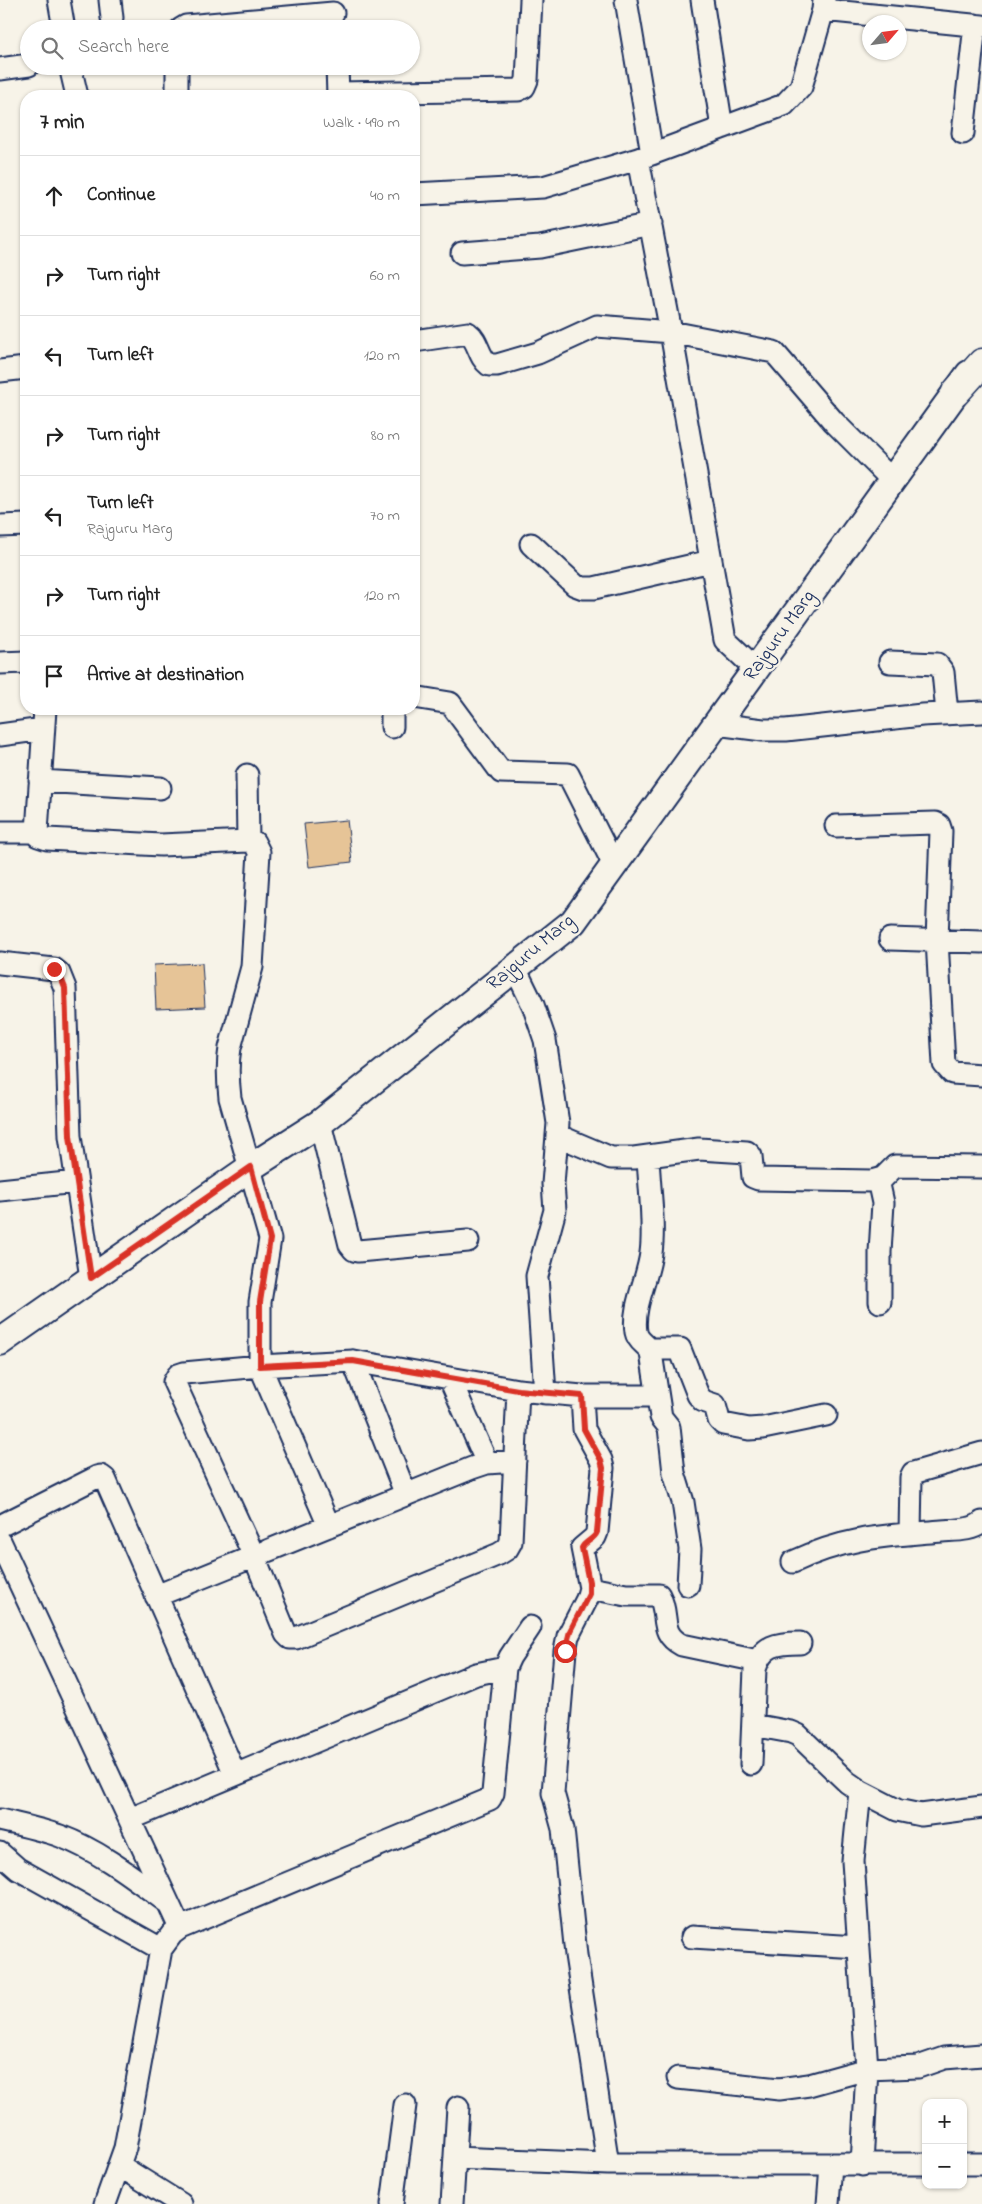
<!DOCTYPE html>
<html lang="en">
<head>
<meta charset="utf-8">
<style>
  body { margin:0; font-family:"Indie Flower",sans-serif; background:#f2f2f2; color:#222 }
  .controls { position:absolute; right:15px; bottom:15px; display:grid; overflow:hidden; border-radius:10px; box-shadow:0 1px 4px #0004 }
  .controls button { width:45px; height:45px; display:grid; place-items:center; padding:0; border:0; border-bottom:1px solid #e0e0e0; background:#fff; color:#222; font:25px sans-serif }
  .compass { position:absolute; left:862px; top:15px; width:45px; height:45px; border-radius:50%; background:#fff; box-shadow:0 1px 4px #0004; rotate:62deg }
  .stop { position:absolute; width:15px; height:15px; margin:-11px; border:4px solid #d93025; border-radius:50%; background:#fff }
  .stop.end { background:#d93025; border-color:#fff; box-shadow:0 1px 5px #0008 }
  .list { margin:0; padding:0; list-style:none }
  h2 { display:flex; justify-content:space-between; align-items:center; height:65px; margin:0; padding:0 20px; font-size:21px }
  h2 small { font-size:16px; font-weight:400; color:#767676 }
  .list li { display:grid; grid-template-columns:32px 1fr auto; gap:15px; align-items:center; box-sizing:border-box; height:80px; padding:0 20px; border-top:1px solid #e0e0e0 }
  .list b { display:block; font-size:19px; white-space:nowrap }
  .list p { margin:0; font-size:16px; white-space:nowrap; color:#767676 }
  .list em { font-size:16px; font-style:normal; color:#767676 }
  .icon { flex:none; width:28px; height:28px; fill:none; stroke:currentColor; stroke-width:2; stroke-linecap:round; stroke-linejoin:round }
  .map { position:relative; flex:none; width:982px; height:2204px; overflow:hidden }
  .search { position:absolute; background:#fff; box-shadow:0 1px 4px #0004; left:20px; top:20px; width:400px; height:55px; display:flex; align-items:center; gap:12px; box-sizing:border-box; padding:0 18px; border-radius:28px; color:#767676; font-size:19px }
  .panel { position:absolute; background:#fff; box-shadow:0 1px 4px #0004; left:20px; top:90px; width:400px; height:625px; border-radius:20px }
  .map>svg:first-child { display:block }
  .building { fill:#e6c497; stroke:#1b2f5e }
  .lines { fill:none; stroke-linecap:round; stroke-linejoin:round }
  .minor-casing { stroke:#1b2f5e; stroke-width:25 }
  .tertiary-casing { stroke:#1b2f5e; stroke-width:30 }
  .secondary-casing { stroke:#1b2f5e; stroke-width:31 }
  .minor { stroke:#f7f3e8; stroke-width:21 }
  .tertiary { stroke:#f7f3e8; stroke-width:26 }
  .secondary { stroke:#f7f3e8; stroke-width:28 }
  .route { stroke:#d93025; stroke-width:6 }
  .labels { text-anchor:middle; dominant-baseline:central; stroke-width:4.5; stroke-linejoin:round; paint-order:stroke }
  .street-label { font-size:20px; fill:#1b2f5e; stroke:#f7f3e8 }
</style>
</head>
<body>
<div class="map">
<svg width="982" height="2204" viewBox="0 0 982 2204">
  <rect width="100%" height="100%" fill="#f7f3e8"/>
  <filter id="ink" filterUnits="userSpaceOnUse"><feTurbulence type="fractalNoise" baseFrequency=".02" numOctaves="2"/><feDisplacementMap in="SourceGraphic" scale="10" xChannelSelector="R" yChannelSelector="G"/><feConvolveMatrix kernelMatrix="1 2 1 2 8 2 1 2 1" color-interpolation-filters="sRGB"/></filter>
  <g filter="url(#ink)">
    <path class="building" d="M347,820L352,862L309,867L304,824Z
      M202,963L205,1007L156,1009L154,965Z"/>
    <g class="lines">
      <defs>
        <path id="minor" d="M59,0L64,29
          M110,0L112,18
          M626,0L652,154
          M702,0L722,128
          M824,0L823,10L982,26
          M181,29L186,26L333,13
          M70,66L77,96
          M337,66L338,96
          M0,69L29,65
          M338,93L518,90L524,87L527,80L531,0
          M177,96V66
          M963,133L975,25
          M414,194L543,187L638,159
          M462,253L540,247L651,224
          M414,341L468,333C479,341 478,357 489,365H497L538,353L597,326L671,332L774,352L834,422L892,480
          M0,371L26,368
          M0,526L26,525
          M531,544L575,585L583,588H594L711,561
          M890,662L937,664L943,672L947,713
          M0,663L26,662
          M756,669L725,640L671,332L638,159L784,105L801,87L823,10
          M414,697L450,703L501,772L568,774L614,865
          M45,709L37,832L38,836L47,839L161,845L248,841L254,842L259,852L252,967L230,1048C227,1065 228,1081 230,1098L270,1239L260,1302V1366L329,1526
          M716,724L763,730H786L922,715L982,712
          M392,727V709
          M0,735L43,729
          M247,775L248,841
          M40,781L160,788
          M836,826L935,823L939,825L941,831L937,940L944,1064L952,1073L982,1075
          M0,832H37
          M890,939L982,942
          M0,963L54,969L59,973L65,988L70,1136L91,1278
          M515,968L533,1005L545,1040L558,1123L553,1184L555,1210L537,1276L545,1393
          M320,1123L350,1245L354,1250L358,1251L468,1241
          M559,1136L611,1158H634L699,1149L747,1152L751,1156L753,1177L758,1179L872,1181L883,1178L895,1166L982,1167
          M648,1156C649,1186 655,1224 651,1253C648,1279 632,1306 636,1332C638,1343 648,1344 651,1353L661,1417L669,1427L674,1473L683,1502L690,1549L688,1585
          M878,1180L883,1203L880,1252V1302
          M0,1190L76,1182
          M650,1349H680L698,1395L703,1401L715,1405L719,1420L723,1424L749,1429L763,1428L826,1415
          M353,1361L406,1495
          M450,1379L487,1463
          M518,1390L511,1542L507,1549L499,1554L296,1638H290L286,1634L254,1556L174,1382L178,1375L184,1373L260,1366L353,1361L518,1390L582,1396H657
          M582,1396L584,1429L601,1460L603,1468L597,1532L595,1537L582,1548L590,1588L587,1599L568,1636L565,1651L553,1793L563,1829L576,1955L608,2164
          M0,1526L97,1477L101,1476L105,1479L235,1774
          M910,1534L911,1477L913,1473L982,1453
          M0,1541L180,1928
          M793,1562C846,1537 884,1536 942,1531C954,1530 973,1531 982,1522
          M590,1588L626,1595H659C670,1615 658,1633 682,1645L758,1661
          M156,1596L472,1468L487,1463L515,1461
          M753,1725L791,1732L798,1735L847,1782L860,1791L897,1810L921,1815L982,1807
          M751,1764L755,1669C762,1645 777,1643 800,1643
          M860,1791L853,1861L867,2069L862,2165
          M130,1819L476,1674L505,1668
          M0,1820C20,1825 40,1829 60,1836C100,1851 134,1878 168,1903
          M0,1853L18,1869L161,1949
          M692,1937L858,1947
          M678,2078L779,2089L809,2085L867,2069L918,2067L944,2058L982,2055
          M455,2158L608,2164H926
          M963,2164H982
          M120,2166L181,2204
          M105,2204L125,2148L161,1949L172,1934L180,1928L490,1799L493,1793L505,1668L510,1657L530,1627
          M392,2204L405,2105
          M452,2204L458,2107
          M828,2204L831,2165"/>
        <path id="tertiary" d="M0,1342L251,1167L320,1123L573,922L969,374"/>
        <path id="secondary" d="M956,392L982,363"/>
      </defs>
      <use href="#minor" class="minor-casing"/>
      <use href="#tertiary" class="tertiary-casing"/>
      <use href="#secondary" class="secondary-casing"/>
      <use href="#minor" class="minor"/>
      <use href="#tertiary" class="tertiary"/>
      <use href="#secondary" class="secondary"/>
    </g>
  </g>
  <g class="lines" filter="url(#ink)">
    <path class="route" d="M54,969L59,973L65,988L70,1136L91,1278L251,1167L270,1239L260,1302V1366L353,1361L518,1390L582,1396L584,1429L601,1460L603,1468L597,1532C594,1540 585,1541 582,1548L589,1582V1594L570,1631L565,1651"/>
  </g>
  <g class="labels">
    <g class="street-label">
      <text transform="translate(780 636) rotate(-54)">Rajguru Marg</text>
      <text transform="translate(531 953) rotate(-40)">Rajguru Marg</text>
    </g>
  </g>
</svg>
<div class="controls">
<button>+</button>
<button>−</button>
</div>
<svg class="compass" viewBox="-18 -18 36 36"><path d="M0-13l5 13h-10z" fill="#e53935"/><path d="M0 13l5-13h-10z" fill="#767676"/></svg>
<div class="stop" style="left:565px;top:1651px"></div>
<div class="stop end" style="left:54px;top:969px"></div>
<div class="search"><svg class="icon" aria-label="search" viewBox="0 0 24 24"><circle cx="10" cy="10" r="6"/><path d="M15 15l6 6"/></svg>Search here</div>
<section class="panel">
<h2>7 min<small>Walk · 490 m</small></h2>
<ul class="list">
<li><svg class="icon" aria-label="ahead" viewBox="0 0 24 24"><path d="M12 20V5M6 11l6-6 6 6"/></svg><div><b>Continue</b></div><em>40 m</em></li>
<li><svg class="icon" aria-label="right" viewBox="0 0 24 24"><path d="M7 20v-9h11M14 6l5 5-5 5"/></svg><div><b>Turn right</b></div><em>60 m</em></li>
<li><svg class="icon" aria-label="left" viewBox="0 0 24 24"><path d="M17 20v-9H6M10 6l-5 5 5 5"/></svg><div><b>Turn left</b></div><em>120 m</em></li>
<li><svg class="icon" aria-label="right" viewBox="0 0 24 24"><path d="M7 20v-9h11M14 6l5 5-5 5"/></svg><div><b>Turn right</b></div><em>80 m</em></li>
<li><svg class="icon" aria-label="left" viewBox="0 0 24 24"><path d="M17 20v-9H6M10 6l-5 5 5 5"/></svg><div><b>Turn left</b><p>Rajguru Marg</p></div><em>70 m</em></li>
<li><svg class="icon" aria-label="right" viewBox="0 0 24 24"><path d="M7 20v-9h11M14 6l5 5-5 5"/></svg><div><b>Turn right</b></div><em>120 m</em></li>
<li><svg class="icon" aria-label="arrive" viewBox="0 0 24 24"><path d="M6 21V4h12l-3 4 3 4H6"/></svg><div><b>Arrive at destination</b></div></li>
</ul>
</section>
</div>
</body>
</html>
